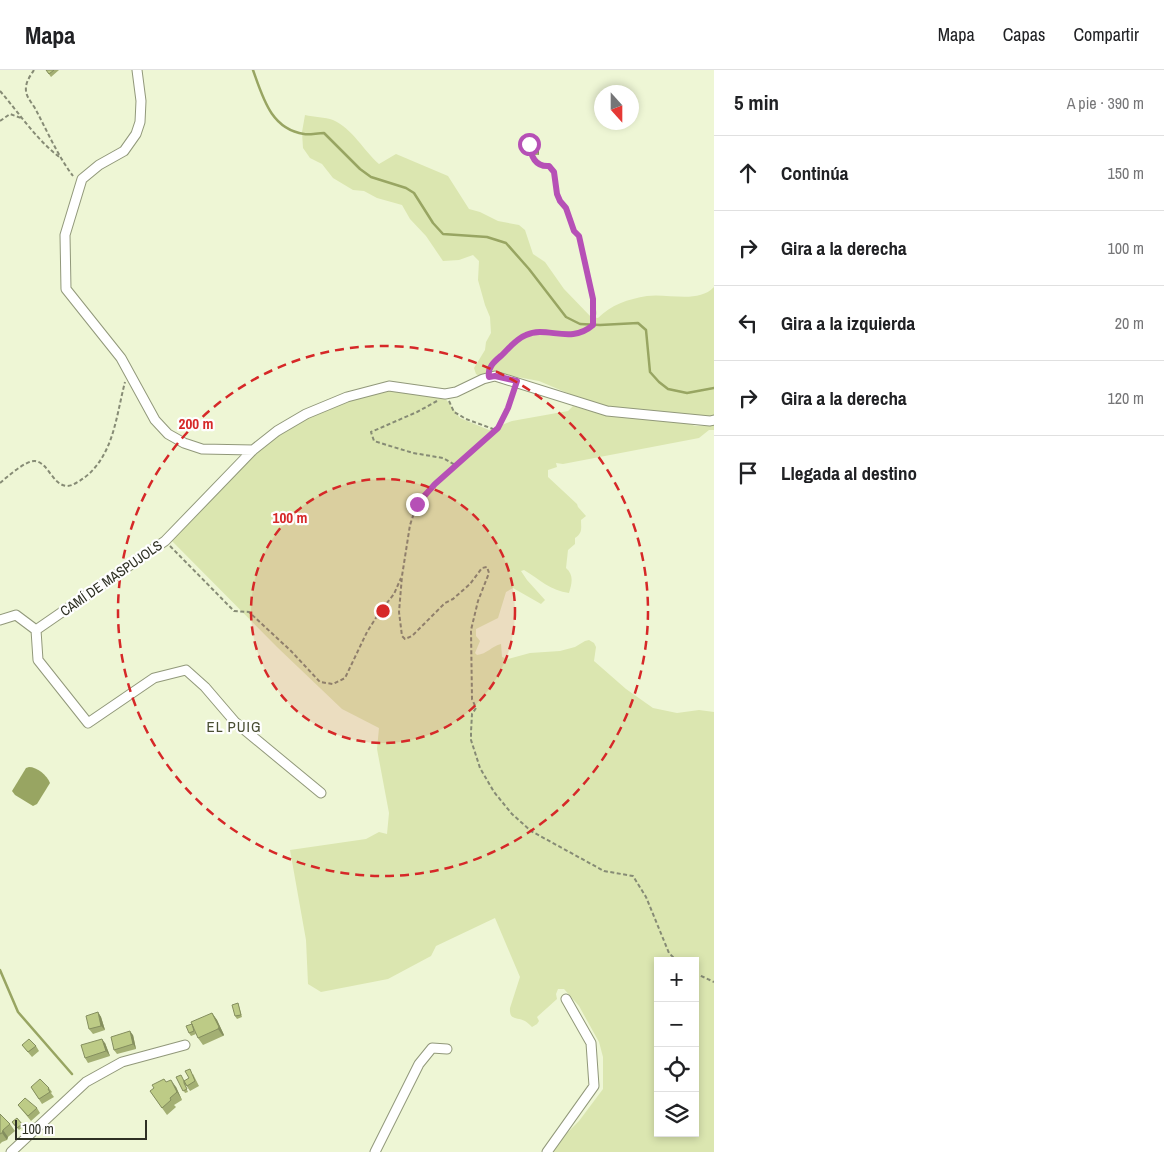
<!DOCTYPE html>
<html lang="es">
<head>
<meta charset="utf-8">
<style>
  body { margin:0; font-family:"Archivo Narrow",sans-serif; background:#f2f2f2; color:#202124 }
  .controls { position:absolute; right:15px; bottom:15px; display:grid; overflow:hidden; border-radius:0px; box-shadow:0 2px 8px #0003 }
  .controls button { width:45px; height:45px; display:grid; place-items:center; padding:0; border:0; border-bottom:1px solid #e0e0e0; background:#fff; color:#202124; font:25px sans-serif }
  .compass { position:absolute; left:594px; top:15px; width:45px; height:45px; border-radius:50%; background:#fff; box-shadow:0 2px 8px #0003; rotate:159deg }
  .scale { position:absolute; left:15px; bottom:12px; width:132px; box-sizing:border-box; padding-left:5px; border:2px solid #2e3024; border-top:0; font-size:14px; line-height:18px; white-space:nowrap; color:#2e3024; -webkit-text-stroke:4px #fefefe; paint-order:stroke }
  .stop { position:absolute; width:15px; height:15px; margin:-11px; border:4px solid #b650b6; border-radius:50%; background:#fff }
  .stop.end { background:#b650b6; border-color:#fff; box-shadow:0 1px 5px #0008 }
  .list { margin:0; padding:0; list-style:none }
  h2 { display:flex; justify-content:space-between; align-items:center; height:65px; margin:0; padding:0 20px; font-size:21px }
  h2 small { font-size:16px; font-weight:400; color:#757577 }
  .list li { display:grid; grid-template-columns:32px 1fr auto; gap:15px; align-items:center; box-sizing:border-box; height:75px; padding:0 20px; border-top:1px solid #e0e0e0 }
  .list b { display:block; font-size:19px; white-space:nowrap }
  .list em { font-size:16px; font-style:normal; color:#757577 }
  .icon { flex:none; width:28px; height:28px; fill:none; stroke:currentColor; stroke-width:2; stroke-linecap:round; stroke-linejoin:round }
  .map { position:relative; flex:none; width:714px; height:1082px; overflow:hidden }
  header { display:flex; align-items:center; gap:30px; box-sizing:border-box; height:70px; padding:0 25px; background:#fff; border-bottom:1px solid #e0e0e0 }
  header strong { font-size:24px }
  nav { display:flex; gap:28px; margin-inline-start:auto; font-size:18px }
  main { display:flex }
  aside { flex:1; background:#fff }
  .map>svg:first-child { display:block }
  .green { fill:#dbe6b0; fill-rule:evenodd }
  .water { fill:#98a562 }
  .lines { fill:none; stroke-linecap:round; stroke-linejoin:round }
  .stream { stroke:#98a562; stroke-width:2.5 }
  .minor-casing { stroke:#91987a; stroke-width:11 }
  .path { stroke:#868b75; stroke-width:2; stroke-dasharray:4 2.5; stroke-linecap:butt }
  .minor { stroke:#fff; stroke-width:9 }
  .wall { fill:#a3af73 }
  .shaded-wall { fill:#848e5e }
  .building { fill:#bdcb86; stroke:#848e5e }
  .route { stroke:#b650b6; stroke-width:6 }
  .ring { fill:none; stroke:#d62828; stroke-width:2.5; stroke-dasharray:9 6 }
  .labels { text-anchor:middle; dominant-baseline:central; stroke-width:4.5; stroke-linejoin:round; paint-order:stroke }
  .street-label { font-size:14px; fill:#2e3024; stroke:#fefefe }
  .neighbourhood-label { font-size:15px; letter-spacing:1px; fill:#494e33; stroke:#fefefe }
  .centre { fill:#d62828; stroke:#fefefe; stroke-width:2.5 }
  .ring-label { font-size:15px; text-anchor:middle; font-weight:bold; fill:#d62828; stroke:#fefefe; stroke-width:4.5; stroke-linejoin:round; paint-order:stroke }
</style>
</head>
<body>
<header>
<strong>Mapa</strong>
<nav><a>Mapa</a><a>Capas</a><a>Compartir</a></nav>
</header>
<main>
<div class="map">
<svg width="714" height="1082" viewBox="0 0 714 1082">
  <rect width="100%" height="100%" fill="#eef6d5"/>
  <path class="green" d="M305,45C314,47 325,47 333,50C352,58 364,81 379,94L396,84L448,106L469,139L480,142L498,151L519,155L525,160L533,184L545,192L564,219L591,247L598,248C611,235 628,229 647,226C668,223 698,234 714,217V345L709,347L608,337L584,330L539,311L496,303L479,306L476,304L474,298L485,280L486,272L491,263L490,247L485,235L478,210L479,191L473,185L459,190L443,191L426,166L410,149L402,135L377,128L364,121L353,120L333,108L322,94L310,88L303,78L302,62Z
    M389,320L445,328L460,348L489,360L512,351L568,341L573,336L601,344L677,349L695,356H703L714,353V360H709L699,368L563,394L556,393L557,397L548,400V407L577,434L578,437L586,446L581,450C581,458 583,463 575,468V474L568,480L566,498C574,505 572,513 569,523C551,521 539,509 524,500L521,501L527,510L545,530L541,534L513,518L506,522L498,548L476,559V566L480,571L475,583L477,585C487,584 492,576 501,574L502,587L508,589L530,583L560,581L575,577L585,571L589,570L594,573L596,577L594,591L626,619L653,638L677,643L699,640L714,642V1082H551L559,1071L579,1051L603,1019V987L599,972L579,936L564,919H558L556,924L557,929L537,947L539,951L537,954L532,957C530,955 528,953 525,951C518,947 509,951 510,938L520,907L495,848L436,876L431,886L388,909L321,922L308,914L306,870L290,780L366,769L379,762L387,764L389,743L377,679L379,658L342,639L277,577L170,469L249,389L284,359L308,346L349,331ZM658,891H695V1063H658Z"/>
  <path class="water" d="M29,697C37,697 47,705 50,713L37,734L33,736L15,725L12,721L26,698Z"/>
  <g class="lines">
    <path class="stream" d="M253,0C263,28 271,59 304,64C310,65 317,63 324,63L360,99L371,107L406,118L414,123L433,153L443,164L487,167L506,173L529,199L566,247L580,254L600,255L638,253L646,260L650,302L659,312L668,319L687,323L714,318
      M0,900L18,942L72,1004"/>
    <defs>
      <path id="minor" d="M137,0L141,31L140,52L136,64L124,81L99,95L82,109L65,165L66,219L121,288L155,350L168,364L184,373L202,379L253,380
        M0,550L16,545L36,560L165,471L253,380L277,361L306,344L347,327L389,316L445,324L456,322L483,309L495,306L607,341L710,351L714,350
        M36,560L38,590L88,653L154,608L186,600L205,617L235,652L321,723
        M11,1082L86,1012L122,992L185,975
        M375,1082L419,994L432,978L447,979
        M547,1082L594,1016L591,973L566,929"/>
    </defs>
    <use href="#minor" class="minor-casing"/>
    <path class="path" d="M34,0C30,6 25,13 26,21C27,29 34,35 37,42C48,63 58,86 73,106
      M0,21C20,44 37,71 62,89
      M0,51L10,44L21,48
      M490,298C495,288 517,268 527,264C544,259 584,273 593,254C600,241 588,211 585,197C583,187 582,176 579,166L574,161L566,138L560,131L557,123L554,102L549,96C534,98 529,83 528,71
      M514,321L508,338L498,358L435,414L417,434L410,455L402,506L399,542L402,566L405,569L412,566L445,533L453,529L470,514L482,498L487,497L489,503L478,531L471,560L472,629L476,638L472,644L471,662V670L480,698L494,722L512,744L531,761L604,801L633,806L646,827L669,883L677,891
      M437,331L417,342L371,362L374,371L413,383L443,388L455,395
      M449,331L454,342L466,349L496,360
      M0,413C7,407 26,390 35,391C49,393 52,415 67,416C73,416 79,411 84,408C114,385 116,346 125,312
      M170,476L234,541L249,542L291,581L320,612L333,614L345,608L367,562L379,543L394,524L401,508
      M695,903L714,912"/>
    <use href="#minor" class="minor"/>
  </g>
  <path class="wall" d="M46,0H59L51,7Z
    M537,75L539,77V85H533L531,83Z
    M238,933L239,936L242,947L237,949L235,946Z
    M98,942L101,947L105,960L93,964L89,959Z
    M212,943L217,950L224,965L223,966L203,975L198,968Z
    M193,957L196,964L191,966L189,963Z
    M133,965L136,979L117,984L114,980Z
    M105,973L110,986L88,993L85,988Z
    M22,975L36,976L39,981L32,987Z
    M193,1004L199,1016L190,1021L186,1015H185L188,1022L185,1023L176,1007L185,1011L189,1008Z
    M166,1012L176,1017L182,1030L174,1035L176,1037L167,1045L150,1021Z
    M31,1017L49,1018L52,1022L51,1023L54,1027L42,1034Z
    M18,1035L37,1038L40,1043L31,1051Z
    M0,1044L10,1054L15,1061L8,1067L7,1070L2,1072L0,1074Z
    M17,1048L24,1056L19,1060L12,1052Z"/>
  <path class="shaded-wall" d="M537,75L539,77V85L537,82Z
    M98,942L101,947L105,960L101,956Z
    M212,943L217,950L224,965L223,966L218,959Z
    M130,961L133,965L136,979L133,974Z
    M102,969L105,973L110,986L106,981Z
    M171,1010L176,1017L182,1030L177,1022Z
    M3,1060L8,1067L7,1070L2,1063Z"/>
  <path class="building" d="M46,0H54L49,4Z
    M531,75H537V82L531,83Z
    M238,933L241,945L235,946L232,935Z
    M98,942L101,956L89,959L86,946Z
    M212,943L219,957L218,959L198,968L191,952Z
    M192,954L194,961L189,963L186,956Z
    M130,961L133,974L114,980L111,967Z
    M29,969L36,976L28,982L22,975Z
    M102,969L106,981L85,988L81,975Z
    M190,999L195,1011L187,1016L184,1011L189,1008L185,1001Z
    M181,1005L184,1011V1013L187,1019L183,1021L176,1007Z
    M40,1009L49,1018L48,1019L50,1022L39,1029L31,1017Z
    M164,1009L166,1012L171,1010L177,1022L170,1028L171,1030L162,1038L150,1021L154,1018L152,1015Z
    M25,1028L37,1038L28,1046L18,1035Z
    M0,1044L10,1054L3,1060L2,1063L0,1064Z
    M17,1048L22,1054L17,1058L12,1052Z"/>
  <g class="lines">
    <path class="route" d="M417,434L435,414L498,358L508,338L517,311L495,306L489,307C487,297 495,291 502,285C509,278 516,269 526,265C547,255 570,275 593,255V229L579,166L574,161L566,138L560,131L557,124L554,102L549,96C535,97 531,86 529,74"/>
  </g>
  <circle cx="383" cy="541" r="132" fill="#d62828" fill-opacity=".12"/>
  <g class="ring">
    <circle cx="383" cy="541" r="132"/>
    <circle cx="383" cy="541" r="265"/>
  </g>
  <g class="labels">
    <g class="street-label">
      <text transform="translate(111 508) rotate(-35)">CAMÍ DE MASPUJOLS</text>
    </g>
    <g class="neighbourhood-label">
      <text x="234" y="656">EL PUIG</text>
    </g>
  </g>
  <circle cx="383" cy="541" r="8" class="centre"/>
  <g class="ring-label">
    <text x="196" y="359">200 m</text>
    <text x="290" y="453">100 m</text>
  </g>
</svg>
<div class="controls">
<button>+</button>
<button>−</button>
<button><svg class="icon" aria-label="locate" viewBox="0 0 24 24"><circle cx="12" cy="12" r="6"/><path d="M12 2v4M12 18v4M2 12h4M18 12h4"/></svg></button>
<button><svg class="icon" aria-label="layers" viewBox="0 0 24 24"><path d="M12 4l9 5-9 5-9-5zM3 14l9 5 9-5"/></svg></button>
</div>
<svg class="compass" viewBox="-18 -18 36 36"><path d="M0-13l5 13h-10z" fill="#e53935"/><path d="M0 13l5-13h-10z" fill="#757577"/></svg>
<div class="scale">100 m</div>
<div class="stop" style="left:529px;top:74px"></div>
<div class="stop end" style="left:417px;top:434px"></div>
</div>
<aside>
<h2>5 min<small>A pie · 390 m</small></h2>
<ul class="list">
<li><svg class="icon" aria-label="ahead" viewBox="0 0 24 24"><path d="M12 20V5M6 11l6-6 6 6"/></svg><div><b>Continúa</b></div><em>150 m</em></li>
<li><svg class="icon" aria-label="right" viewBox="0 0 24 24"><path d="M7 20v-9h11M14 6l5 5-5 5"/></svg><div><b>Gira a la derecha</b></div><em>100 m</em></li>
<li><svg class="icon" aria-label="left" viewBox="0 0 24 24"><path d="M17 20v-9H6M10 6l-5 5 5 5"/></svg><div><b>Gira a la izquierda</b></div><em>20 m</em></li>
<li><svg class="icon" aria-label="right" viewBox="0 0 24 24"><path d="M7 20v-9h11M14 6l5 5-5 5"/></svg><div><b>Gira a la derecha</b></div><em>120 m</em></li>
<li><svg class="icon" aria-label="arrive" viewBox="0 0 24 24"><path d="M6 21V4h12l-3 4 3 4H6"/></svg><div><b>Llegada al destino</b></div></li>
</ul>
</aside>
</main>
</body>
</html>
